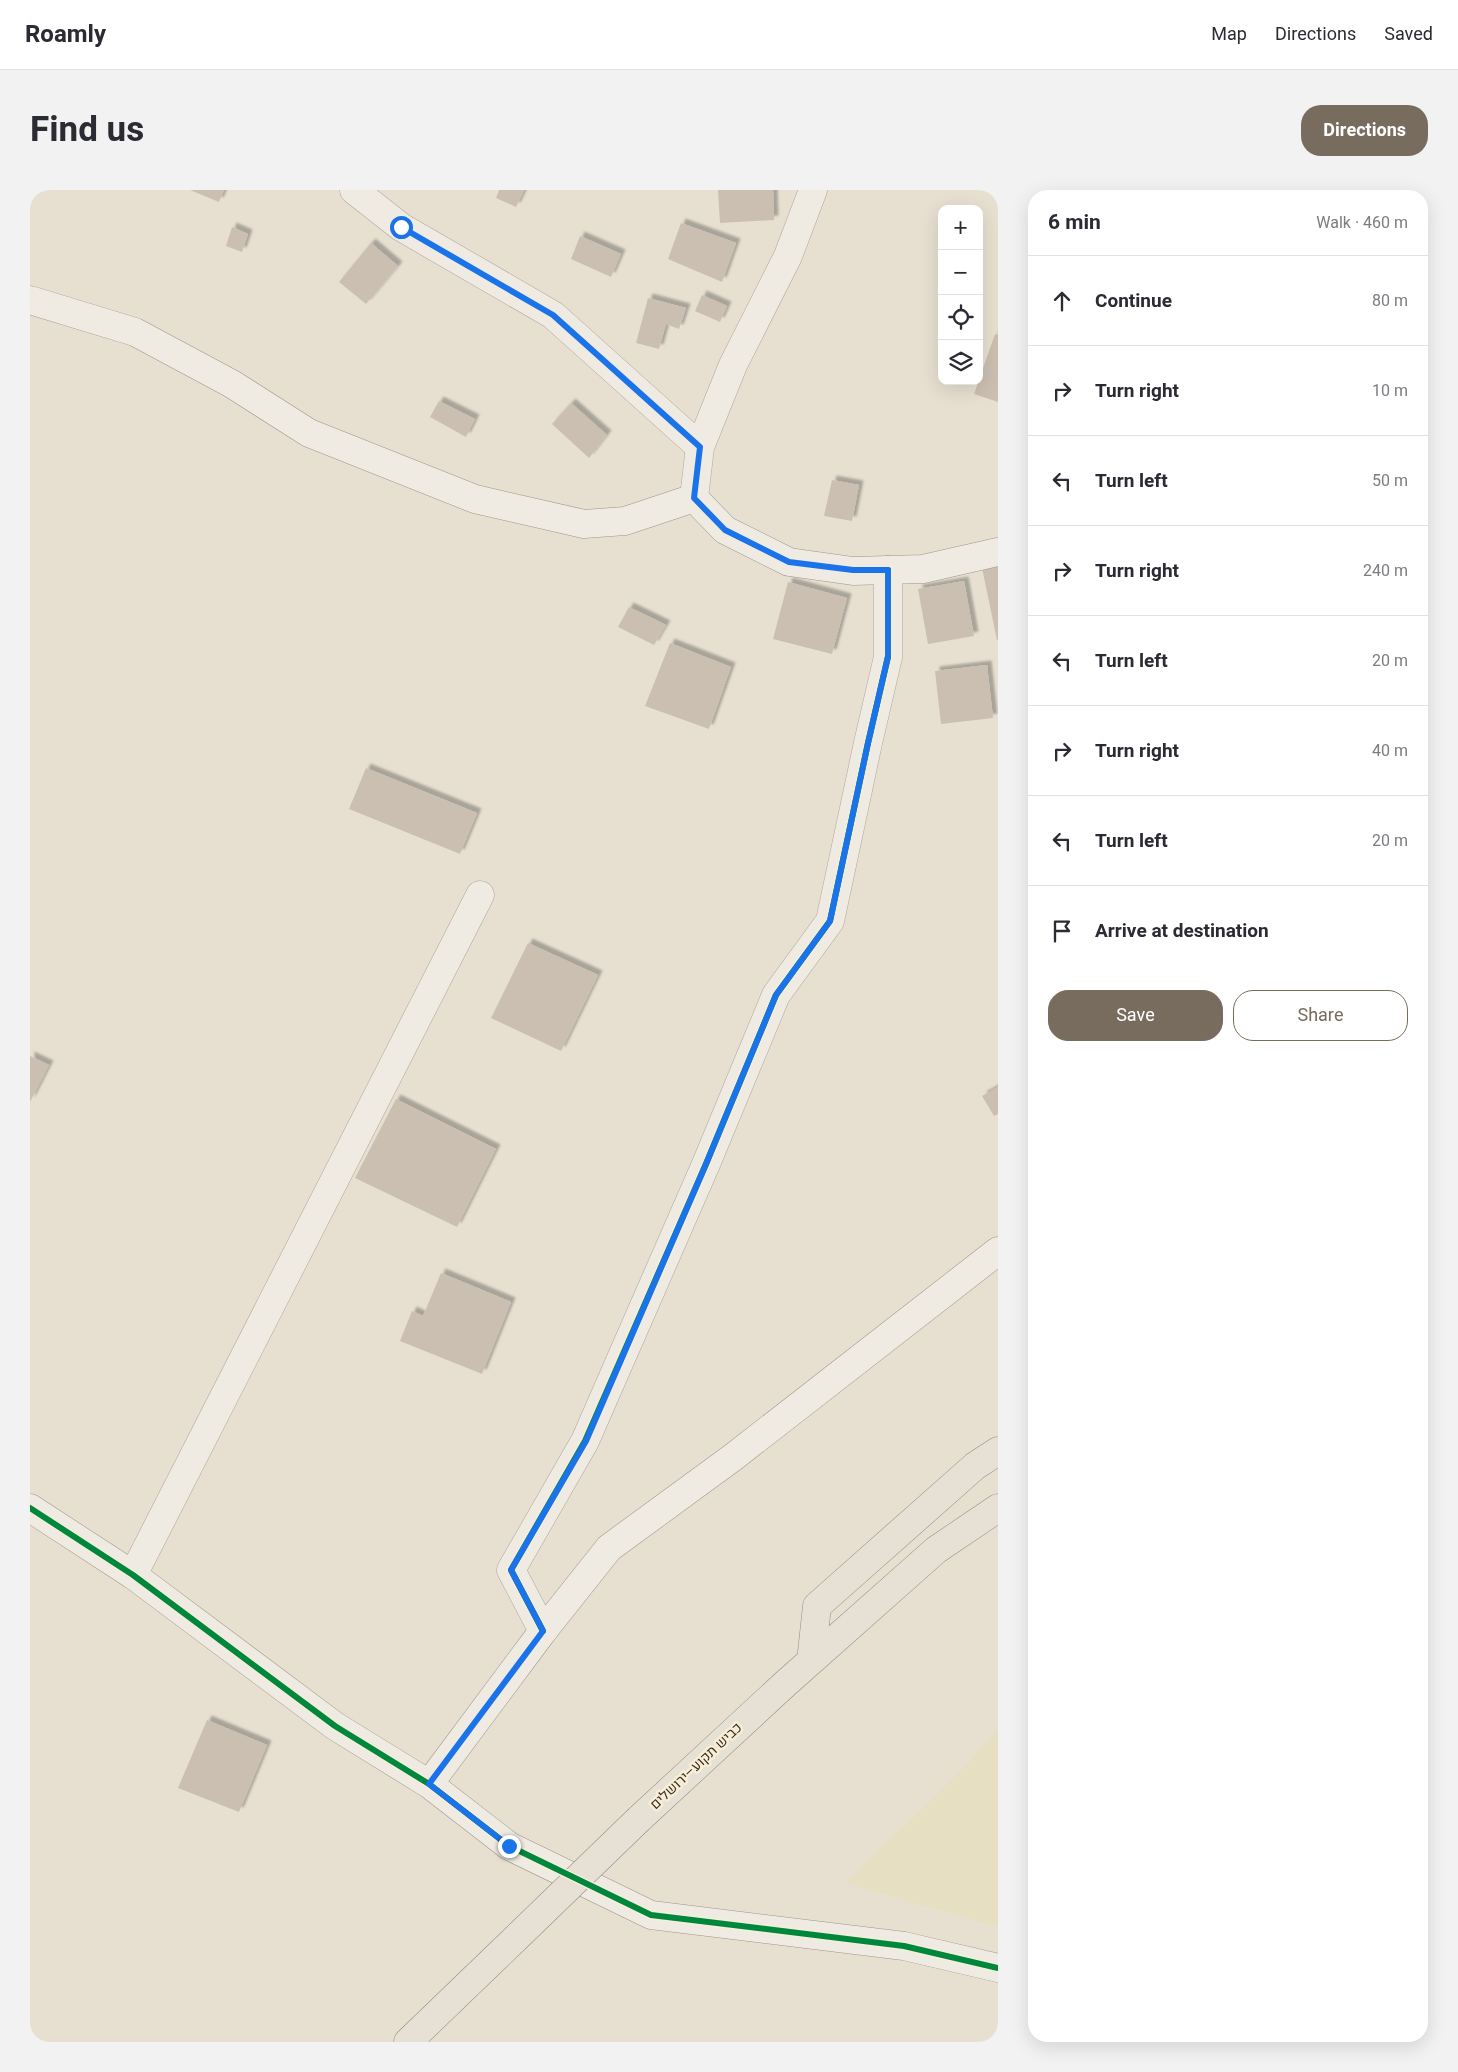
<!DOCTYPE html>
<html lang="en">
<head>
<meta charset="utf-8">
<style>
  body { margin:0; font-family:Georgia,Heebo,serif; background:#f2f2f3; color:#2b2b33 }
  .controls { position:absolute; right:15px; top:15px; display:grid; overflow:hidden; border-radius:10px; box-shadow:0 5px 20px #0002 }
  .controls button { width:45px; height:45px; display:grid; place-items:center; padding:0; border:0; border-bottom:1px solid #e1e1e2; background:#fff; color:#2b2b33; font:25px sans-serif }
  .stop { position:absolute; width:15px; height:15px; margin:-11px; border:4px solid #1a73e8; border-radius:50%; background:#fff }
  .stop.end { background:#1a73e8; border-color:#fff; box-shadow:0 1px 5px #0008 }
  .list { margin:0; padding:0; list-style:none }
  h2 { display:flex; justify-content:space-between; align-items:center; height:65px; margin:0; padding:0 20px; font-size:21px }
  h2 small { font-size:16px; font-weight:400; color:#7c7c81 }
  .list li { display:grid; grid-template-columns:32px 1fr auto; gap:15px; align-items:center; box-sizing:border-box; height:90px; padding:0 20px; border-top:1px solid #e1e1e2 }
  .list b { display:block; font-size:19px; white-space:nowrap }
  .list em { font-size:16px; font-style:normal; color:#7c7c81 }
  .actions { display:flex; gap:10px; padding:15px 20px }
  .actions a { flex:1; padding:11px 0; border:1px solid #786c5e; border-radius:20px; text-align:center; font-size:18px; color:#786c5e }
  .actions .main { background:#786c5e; color:#fff }
  .icon { flex:none; width:28px; height:28px; fill:none; stroke:currentColor; stroke-width:2; stroke-linecap:round; stroke-linejoin:round }
  .map { position:relative; flex:none; width:968px; height:1852px; overflow:hidden; border-radius:20px }
  header { display:flex; align-items:center; gap:30px; box-sizing:border-box; height:70px; padding:0 25px; background:#fff; border-bottom:1px solid #e1e1e2 }
  header strong { font-size:24px }
  nav { display:flex; gap:28px; margin-inline-start:auto; font-size:18px }
  .intro { display:flex; align-items:center; justify-content:space-between; box-sizing:border-box; height:120px; padding:0 30px }
  h1 { margin:0; font-size:35px }
  .button { padding:12px 22px; border-radius:20px; background:#786c5e; color:#fff; font-size:18px; font-weight:700 }
  main { display:flex; gap:30px; padding:0 30px }
  aside { flex:1; background:#fff; border-radius:20px; box-shadow:0 5px 20px #0002 }
  .map>svg:first-child { display:block }
  .farmland { fill:#e6dfc2 }
  .building { fill:#cbbfb2; filter:url(#shadow) }
  .lines { fill:none; stroke-linecap:round; stroke-linejoin:round }
  .street-casing { stroke:#ada599; stroke-width:29 }
  .secondary-casing { stroke:#9c958a; stroke-width:29 }
  .primary-casing { stroke:#928b80; stroke-width:29 }
  .street { stroke:#efebe3; stroke-width:28 }
  .secondary { stroke:#efebe3; stroke-width:28 }
  .primary { stroke:#e6e1d4; stroke-width:28 }
  .primary-bridge-casing { stroke:#928b80; stroke-width:29; stroke-linecap:butt }
  .primary-bridge { stroke:#e6e1d4; stroke-width:28 }
  .cycleway-casing { stroke:#f7eed8; stroke-width:9 }
  .cycleway { stroke:#00873e; stroke-width:6 }
  .route { stroke:#1a73e8; stroke-width:6 }
  .labels { text-anchor:middle; dominant-baseline:central; stroke-width:5; stroke-linejoin:round; paint-order:stroke }
  .street-label { font-size:14px; fill:#3d2e20; stroke:#f7eed8 }
</style>
</head>
<body>
<header>
<strong>Roamly</strong>
<nav><a>Map</a><a>Directions</a><a>Saved</a></nav>
</header>
<div class="intro"><h1>Find us</h1><a class="button">Directions</a></div>
<main>
<div class="map">
<svg width="968" height="1852" viewBox="0 0 968 1852">
  <defs>
    <filter id="shadow"><feDropShadow dx="4.5" dy="-4.5" stdDeviation="1" flood-color="#0004"/></filter>
  </defs>
  <rect width="100%" height="100%" fill="#e7e0d1"/>
  <path class="farmland" d="M968,1540V1737L815,1693L930,1582Z"/>
  <path class="building" d="M160,0H194L189,12Z
    M469,0H494L486,17L466,8Z
    M688,0H743L744,30L690,33Z
    M651,33L706,53L692,92L638,69Z
    M202,37L218,44L212,62L196,56Z
    M550,46L591,64L581,87L541,69Z
    M341,53L368,76L336,114L309,92Z
    M672,105L697,116L690,132L665,121Z
    M618,108L656,118L649,139L636,134L629,159L606,153Z
    M965,144L968,145V212L944,204Z
    M409,211L445,229L436,247L400,227Z
    M541,213L577,245L559,268L522,234Z
    M802,290L829,295L822,331L794,326Z
    M968,374V450H967L952,378Z
    M934,391L944,446L898,454L888,399Z
    M758,392L817,408L802,464L743,449Z
    M599,417L636,435L624,455L588,437Z
    M640,453L701,477L679,539L615,516Z
    M957,475L963,528L911,534L905,481Z
    M336,578L447,623L430,664L319,619Z
    M498,753L568,785L531,861L461,828Z
    M0,866L19,875L0,912Z
    M968,897V924L964,926L952,906Z
    M366,909L466,959L427,1037L325,988Z
    M411,1083L481,1112L452,1184L370,1151L382,1121L393,1126Z
    M177,1530L237,1555L209,1622L148,1598Z"/>
  <g class="lines">
    <defs>
      <path id="street" d="M324,0L371,37L523,125L670,257L664,308
        M670,257L703,175L758,66L783,0
        M103,1385L450,705
        M513,1441L481,1380L555,1251L676,974L746,805L800,731L838,553L858,467V380"/>
      <path id="secondary" d="M0,110L105,142L202,194L279,243L445,309L554,334L595,331L664,308L695,340L759,372L823,381L893,379L968,362
        M0,1318L103,1385L305,1536L399,1594L479,1656L621,1725L874,1756L968,1778
        M399,1594L513,1441L579,1358L702,1268L968,1061"/>
      <path id="primary" d="M781,1471L787,1416L945,1276L968,1261
        M609,1629L755,1494L906,1360L968,1318
        M378,1852L485,1749"/>
    </defs>
    <use href="#street" class="street-casing"/>
    <use href="#secondary" class="secondary-casing"/>
    <use href="#primary" class="primary-casing"/>
    <use href="#street" class="street"/>
    <use href="#secondary" class="secondary"/>
    <use href="#primary" class="primary"/>
    <defs>
      <path id="primary-bridge" d="M485,1749L609,1629"/>
    </defs>
    <use href="#primary-bridge" class="primary-bridge-casing"/>
    <use href="#primary-bridge" class="primary-bridge"/>
    <defs>
      <path id="cycleway" d="M0,1318L103,1385L305,1536L399,1594L479,1656L621,1725L874,1756L968,1778
        M513,1441L481,1380L555,1251L676,974L746,805L800,731L838,553L858,467V380"/>
    </defs>
    <use href="#cycleway" class="cycleway-casing"/>
    <use href="#cycleway" class="cycleway"/>
  </g>
  <g class="lines">
    <path class="route" d="M371,37L523,125L670,257L664,308L695,340L759,372L823,380H858V466L838,553L800,731L746,805L676,974L556,1251L481,1380L513,1441L399,1594L479,1656"/>
  </g>
  <g class="labels">
    <g class="street-label">
      <text transform="translate(666 1576) rotate(-43)">כביש תקוע–ירושלים</text>
    </g>
  </g>
</svg>
<div class="controls">
<button>+</button>
<button>−</button>
<button><svg class="icon" aria-label="locate" viewBox="0 0 24 24"><circle cx="12" cy="12" r="6"/><path d="M12 2v4M12 18v4M2 12h4M18 12h4"/></svg></button>
<button><svg class="icon" aria-label="layers" viewBox="0 0 24 24"><path d="M12 4l9 5-9 5-9-5zM3 14l9 5 9-5"/></svg></button>
</div>
<div class="stop" style="left:371px;top:37px"></div>
<div class="stop end" style="left:479px;top:1656px"></div>
</div>
<aside>
<h2>6 min<small>Walk · 460 m</small></h2>
<ul class="list">
<li><svg class="icon" aria-label="ahead" viewBox="0 0 24 24"><path d="M12 20V5M6 11l6-6 6 6"/></svg><div><b>Continue</b></div><em>80 m</em></li>
<li><svg class="icon" aria-label="right" viewBox="0 0 24 24"><path d="M7 20v-9h11M14 6l5 5-5 5"/></svg><div><b>Turn right</b></div><em>10 m</em></li>
<li><svg class="icon" aria-label="left" viewBox="0 0 24 24"><path d="M17 20v-9H6M10 6l-5 5 5 5"/></svg><div><b>Turn left</b></div><em>50 m</em></li>
<li><svg class="icon" aria-label="right" viewBox="0 0 24 24"><path d="M7 20v-9h11M14 6l5 5-5 5"/></svg><div><b>Turn right</b></div><em>240 m</em></li>
<li><svg class="icon" aria-label="left" viewBox="0 0 24 24"><path d="M17 20v-9H6M10 6l-5 5 5 5"/></svg><div><b>Turn left</b></div><em>20 m</em></li>
<li><svg class="icon" aria-label="right" viewBox="0 0 24 24"><path d="M7 20v-9h11M14 6l5 5-5 5"/></svg><div><b>Turn right</b></div><em>40 m</em></li>
<li><svg class="icon" aria-label="left" viewBox="0 0 24 24"><path d="M17 20v-9H6M10 6l-5 5 5 5"/></svg><div><b>Turn left</b></div><em>20 m</em></li>
<li><svg class="icon" aria-label="arrive" viewBox="0 0 24 24"><path d="M6 21V4h12l-3 4 3 4H6"/></svg><div><b>Arrive at destination</b></div></li>
</ul>
<div class="actions"><a class="main">Save</a><a>Share</a></div>
</aside>
</main>
</body>
</html>
